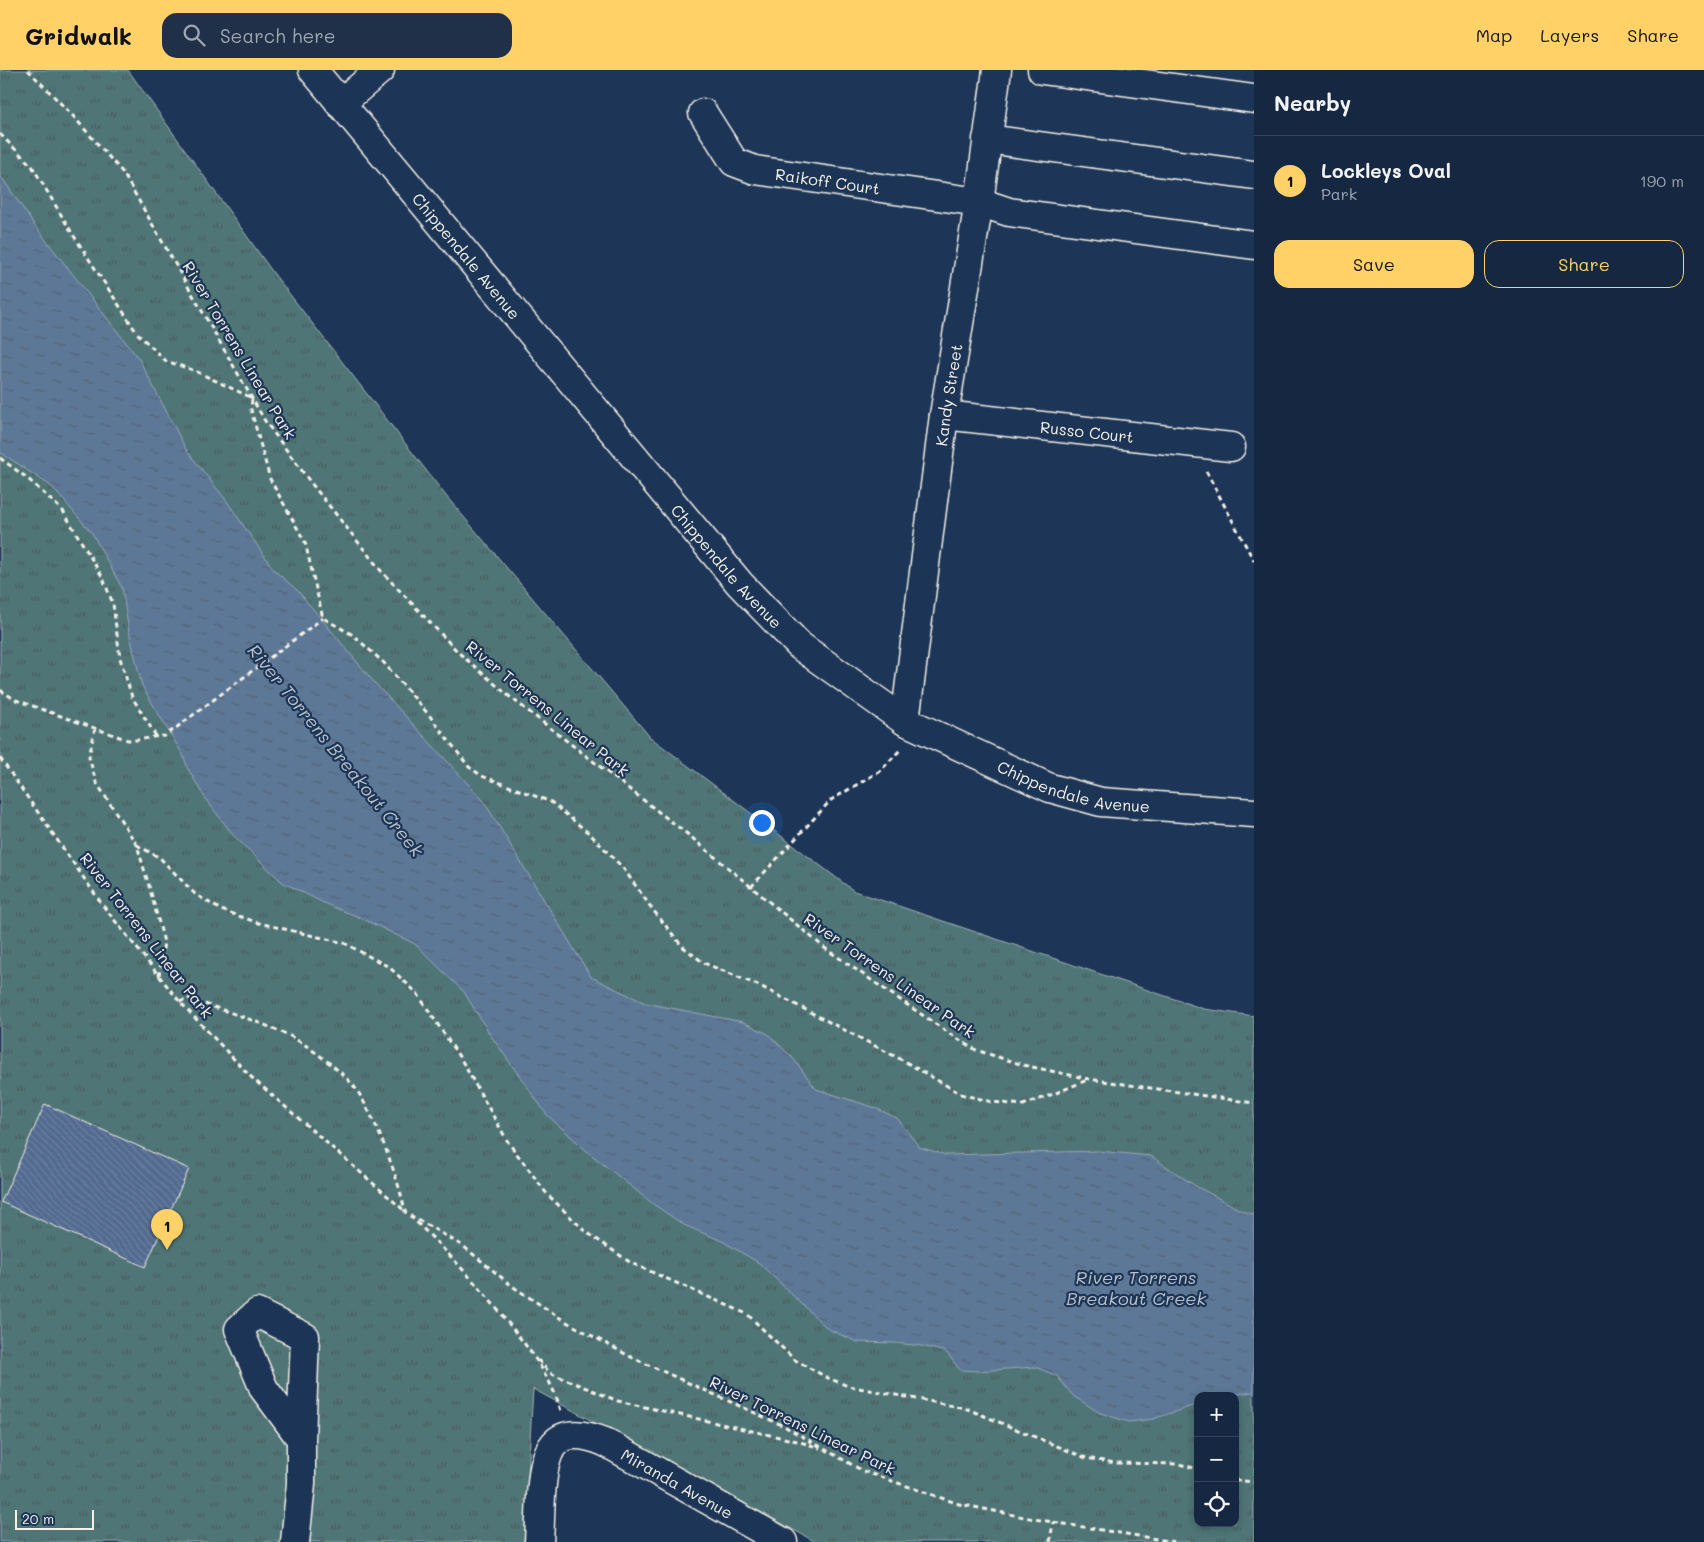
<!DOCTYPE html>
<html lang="en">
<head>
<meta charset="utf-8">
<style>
  body { margin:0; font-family:Mali,sans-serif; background:#1f3048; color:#f1f3f6 }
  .controls { position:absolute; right:15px; bottom:15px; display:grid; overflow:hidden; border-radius:10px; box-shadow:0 2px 8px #0003 }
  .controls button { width:45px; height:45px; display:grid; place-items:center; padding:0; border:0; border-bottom:1px solid #35445a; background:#162841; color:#f1f3f6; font:25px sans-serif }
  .scale { position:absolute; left:15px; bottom:12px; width:79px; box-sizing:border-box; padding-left:5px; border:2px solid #f4f1e8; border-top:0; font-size:14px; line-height:18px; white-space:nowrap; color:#f4f1e8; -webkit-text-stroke:4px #1d3557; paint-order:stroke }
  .you { position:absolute; left:761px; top:752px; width:18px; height:18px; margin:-12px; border:4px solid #fff; border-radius:50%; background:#1a73e8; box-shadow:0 0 0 8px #1a73e833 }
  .badge { display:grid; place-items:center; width:32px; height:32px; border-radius:50%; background:#ffd166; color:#111; font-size:16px; font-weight:700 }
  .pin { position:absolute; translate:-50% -41px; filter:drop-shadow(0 1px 2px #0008) }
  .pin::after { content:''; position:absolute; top:26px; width:18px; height:15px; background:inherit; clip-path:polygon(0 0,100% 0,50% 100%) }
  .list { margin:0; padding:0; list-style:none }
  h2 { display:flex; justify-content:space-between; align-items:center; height:65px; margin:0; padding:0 20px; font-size:21px }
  h2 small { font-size:16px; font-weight:400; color:#9ea6b1 }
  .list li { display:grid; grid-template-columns:32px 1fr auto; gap:15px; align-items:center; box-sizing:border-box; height:90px; padding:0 20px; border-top:1px solid #35445a }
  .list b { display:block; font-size:19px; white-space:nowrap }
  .list p { margin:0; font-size:16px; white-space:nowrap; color:#9ea6b1 }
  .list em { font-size:16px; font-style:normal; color:#9ea6b1 }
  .actions { display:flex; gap:10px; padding:15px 20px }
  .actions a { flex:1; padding:11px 0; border:1px solid #ffd166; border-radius:15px; text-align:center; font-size:18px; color:#ffd166 }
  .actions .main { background:#ffd166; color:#111 }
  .icon { flex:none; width:28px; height:28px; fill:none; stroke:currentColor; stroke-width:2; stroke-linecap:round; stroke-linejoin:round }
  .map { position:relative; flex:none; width:1254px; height:1472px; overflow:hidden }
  header { display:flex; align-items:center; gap:30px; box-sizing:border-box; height:70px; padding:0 25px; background:#ffd166; color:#111 }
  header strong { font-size:24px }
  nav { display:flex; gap:28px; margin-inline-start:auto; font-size:18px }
  .search { width:350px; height:45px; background:#1f3048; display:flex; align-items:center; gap:12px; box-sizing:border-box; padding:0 18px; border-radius:15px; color:#9ea6b1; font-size:19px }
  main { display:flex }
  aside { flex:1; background:#162841 }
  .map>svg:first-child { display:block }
  .park { fill:url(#park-tufts); stroke:#a2b3b0; fill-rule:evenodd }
  .water { fill:url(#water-ripples); stroke:#99a8b7 }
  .building { fill:url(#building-back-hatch); stroke:#f4f1e8 }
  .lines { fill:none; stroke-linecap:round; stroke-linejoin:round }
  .minor-casing { stroke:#f4f1e8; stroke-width:31 }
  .path { stroke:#f4f1e8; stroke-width:3; stroke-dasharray:5 4; stroke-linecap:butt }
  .minor { stroke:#1d3557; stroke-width:28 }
  .labels { text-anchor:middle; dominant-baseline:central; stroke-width:4.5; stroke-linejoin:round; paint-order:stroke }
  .street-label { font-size:16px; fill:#f4f1e8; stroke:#1d3557 }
  .water-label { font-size:18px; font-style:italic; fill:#b8c1c8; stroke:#1d3557 }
</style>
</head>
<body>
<header>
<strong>Gridwalk</strong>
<div class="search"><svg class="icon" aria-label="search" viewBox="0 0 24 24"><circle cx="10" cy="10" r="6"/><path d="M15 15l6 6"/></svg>Search here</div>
<nav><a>Map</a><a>Layers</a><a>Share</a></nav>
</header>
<main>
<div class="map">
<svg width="1254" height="1472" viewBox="0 0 1254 1472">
  <defs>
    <pattern id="park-tufts" width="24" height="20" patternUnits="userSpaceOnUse" patternTransform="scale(1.25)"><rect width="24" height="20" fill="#4f7577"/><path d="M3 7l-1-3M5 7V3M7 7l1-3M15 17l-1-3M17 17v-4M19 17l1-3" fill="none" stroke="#4c5c5c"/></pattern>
    <pattern id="water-ripples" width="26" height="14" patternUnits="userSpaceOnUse" patternTransform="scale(1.25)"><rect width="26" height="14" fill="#5d7897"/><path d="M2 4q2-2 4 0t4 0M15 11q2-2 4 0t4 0" fill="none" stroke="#546273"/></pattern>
    <pattern id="building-back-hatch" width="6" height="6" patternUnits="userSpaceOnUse" patternTransform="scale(1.25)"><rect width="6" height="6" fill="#526a90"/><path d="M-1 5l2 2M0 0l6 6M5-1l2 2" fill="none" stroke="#6c80a0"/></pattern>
  </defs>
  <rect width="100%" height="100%" fill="#1d3557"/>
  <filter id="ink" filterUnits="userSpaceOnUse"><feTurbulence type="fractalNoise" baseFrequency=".02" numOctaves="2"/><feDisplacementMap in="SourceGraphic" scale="10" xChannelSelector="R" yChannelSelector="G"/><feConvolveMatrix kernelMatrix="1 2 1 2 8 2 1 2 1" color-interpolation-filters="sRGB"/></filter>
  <g filter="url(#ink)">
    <path class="park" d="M0,0H128L274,204L446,426L650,667L854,821L1204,939L1254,946V1472H816L533,1319L524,1472H0ZM1198,1326H1235V1453H1198Z"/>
    <path class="water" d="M0,105L35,156L139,289L187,381L226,430L274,500L298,521L373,611L483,730L591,907L645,933L743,952L768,964L793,988L816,1019L873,1037L897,1048L919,1077L946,1085L1098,1081L1151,1086L1194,1115L1244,1142L1254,1144V1322L1220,1326H1198V1334L1153,1349L1129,1352L1100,1343L1073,1326L1057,1306L1035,1297L978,1301L960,1300L946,1282L922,1276L895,1273L857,1272L828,1259L759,1193L722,1171L684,1155L653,1134L588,1082L547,1045L491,966L464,922L415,874L361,848L328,835L282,812L234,766L207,731L188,699L183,685L142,616L129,562L122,518L92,463L51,416L0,382Z"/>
    <path class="building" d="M45,1034L189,1099L145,1197L1,1132Z"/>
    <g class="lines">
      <defs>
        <g id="minor">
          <path id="s1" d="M313,0L740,514L800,576L905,651L1050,718L1101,732L1254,743"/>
          <path d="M1042,0L1254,29"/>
          <path d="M340,34L380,0"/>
          <path id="s2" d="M703,43L734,92L755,100L979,132L1009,142L1254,175"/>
          <path d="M987,69L1254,105"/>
          <path id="s3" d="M944,345L1231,377"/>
          <path id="s4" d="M905,651L944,345L979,132L997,0"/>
          <path d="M295,1472L301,1414V1369L264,1319L239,1259L257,1243L305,1267L301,1369"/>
          <path id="s5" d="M539,1472C540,1457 540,1441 541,1426C544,1380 552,1351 605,1372L783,1472"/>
        </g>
      </defs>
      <use href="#minor" class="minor-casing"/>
      <path class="path" d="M28,0L74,47L123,103L265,351L311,413L382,502L459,583L510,627L686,763L826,879L950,964L976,980L1023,995L1089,1009L1254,1033
        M0,64L32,96L72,163L137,263L166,291L193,300L252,328L251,340L270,409L305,472L323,548L353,565L384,593L429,645L469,697L482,706L551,732L590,764L623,798L653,840L682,876L704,893L760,916L904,991L961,1024L992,1032L1023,1035L1056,1023L1087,1010
        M0,388L27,408L63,441L103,508L113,534L120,588L132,627L156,666
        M1206,401L1254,491
        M0,620L16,630L128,670C142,671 152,666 165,666L323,548
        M95,658L89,687L96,712L137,775L151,823L164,872L159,906
        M0,688L104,837L180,932L250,1006L406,1142
        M137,775L160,788L195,824L221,840L259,853L344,873L389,897L417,923L462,991L508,1072L547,1124L585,1161L631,1193L747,1244L795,1290L828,1308L848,1316L965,1338L1086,1388L1115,1393L1179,1394L1198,1399
        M751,817L831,730L880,701L902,678
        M180,932L188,928C221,940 256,950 288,965C305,973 348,1005 358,1022C377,1052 398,1106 405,1142L463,1176L512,1216L563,1250L631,1287L784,1356L863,1401L959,1434L1034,1449L1175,1472
        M410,1146C448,1182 481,1218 513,1259C533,1284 552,1310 561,1341
        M538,1290L550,1303L618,1331L797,1371L820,1378
        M1235,1410L1254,1412
        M1050,1472L1053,1452"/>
      <use href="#minor" class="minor"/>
    </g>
  </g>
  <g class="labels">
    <g class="street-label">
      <text stroke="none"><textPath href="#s2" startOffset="154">Raikoff Court</textPath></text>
      <text stroke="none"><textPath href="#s1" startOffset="241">Chippendale Avenue</textPath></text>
      <text transform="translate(240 280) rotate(59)">River Torrens Linear Park</text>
      <text stroke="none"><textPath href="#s4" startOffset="329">Kandy Street</textPath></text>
      <text stroke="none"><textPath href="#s3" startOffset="144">Russo Court</textPath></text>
      <text stroke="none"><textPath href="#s1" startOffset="646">Chippendale Avenue</textPath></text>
      <text transform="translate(548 638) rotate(39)">River Torrens Linear Park</text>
      <text stroke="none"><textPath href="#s1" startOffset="1066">Chippendale Avenue</textPath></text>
      <text transform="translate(147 865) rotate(52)">River Torrens Linear Park</text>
      <text transform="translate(890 905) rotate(35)">River Torrens Linear Park</text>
      <text transform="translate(803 1355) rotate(26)">River Torrens Linear Park</text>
      <text stroke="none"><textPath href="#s5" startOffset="238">Miranda Avenue</textPath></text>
    </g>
    <g class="water-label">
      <text transform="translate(336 680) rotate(51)">River Torrens Breakout Creek</text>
      <text x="1136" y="1207">River Torrens<tspan x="1136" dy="21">Breakout Creek</tspan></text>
    </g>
  </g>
</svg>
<div class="controls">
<button>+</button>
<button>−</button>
<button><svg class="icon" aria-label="locate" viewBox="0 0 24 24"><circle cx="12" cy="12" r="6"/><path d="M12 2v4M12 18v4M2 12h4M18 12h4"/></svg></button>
</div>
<div class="scale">20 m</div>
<div class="you"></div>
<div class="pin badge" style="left:167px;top:1180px">1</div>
</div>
<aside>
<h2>Nearby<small></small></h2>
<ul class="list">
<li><span class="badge">1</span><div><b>Lockleys Oval</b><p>Park</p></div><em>190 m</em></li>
</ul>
<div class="actions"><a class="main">Save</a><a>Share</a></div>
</aside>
</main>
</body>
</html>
